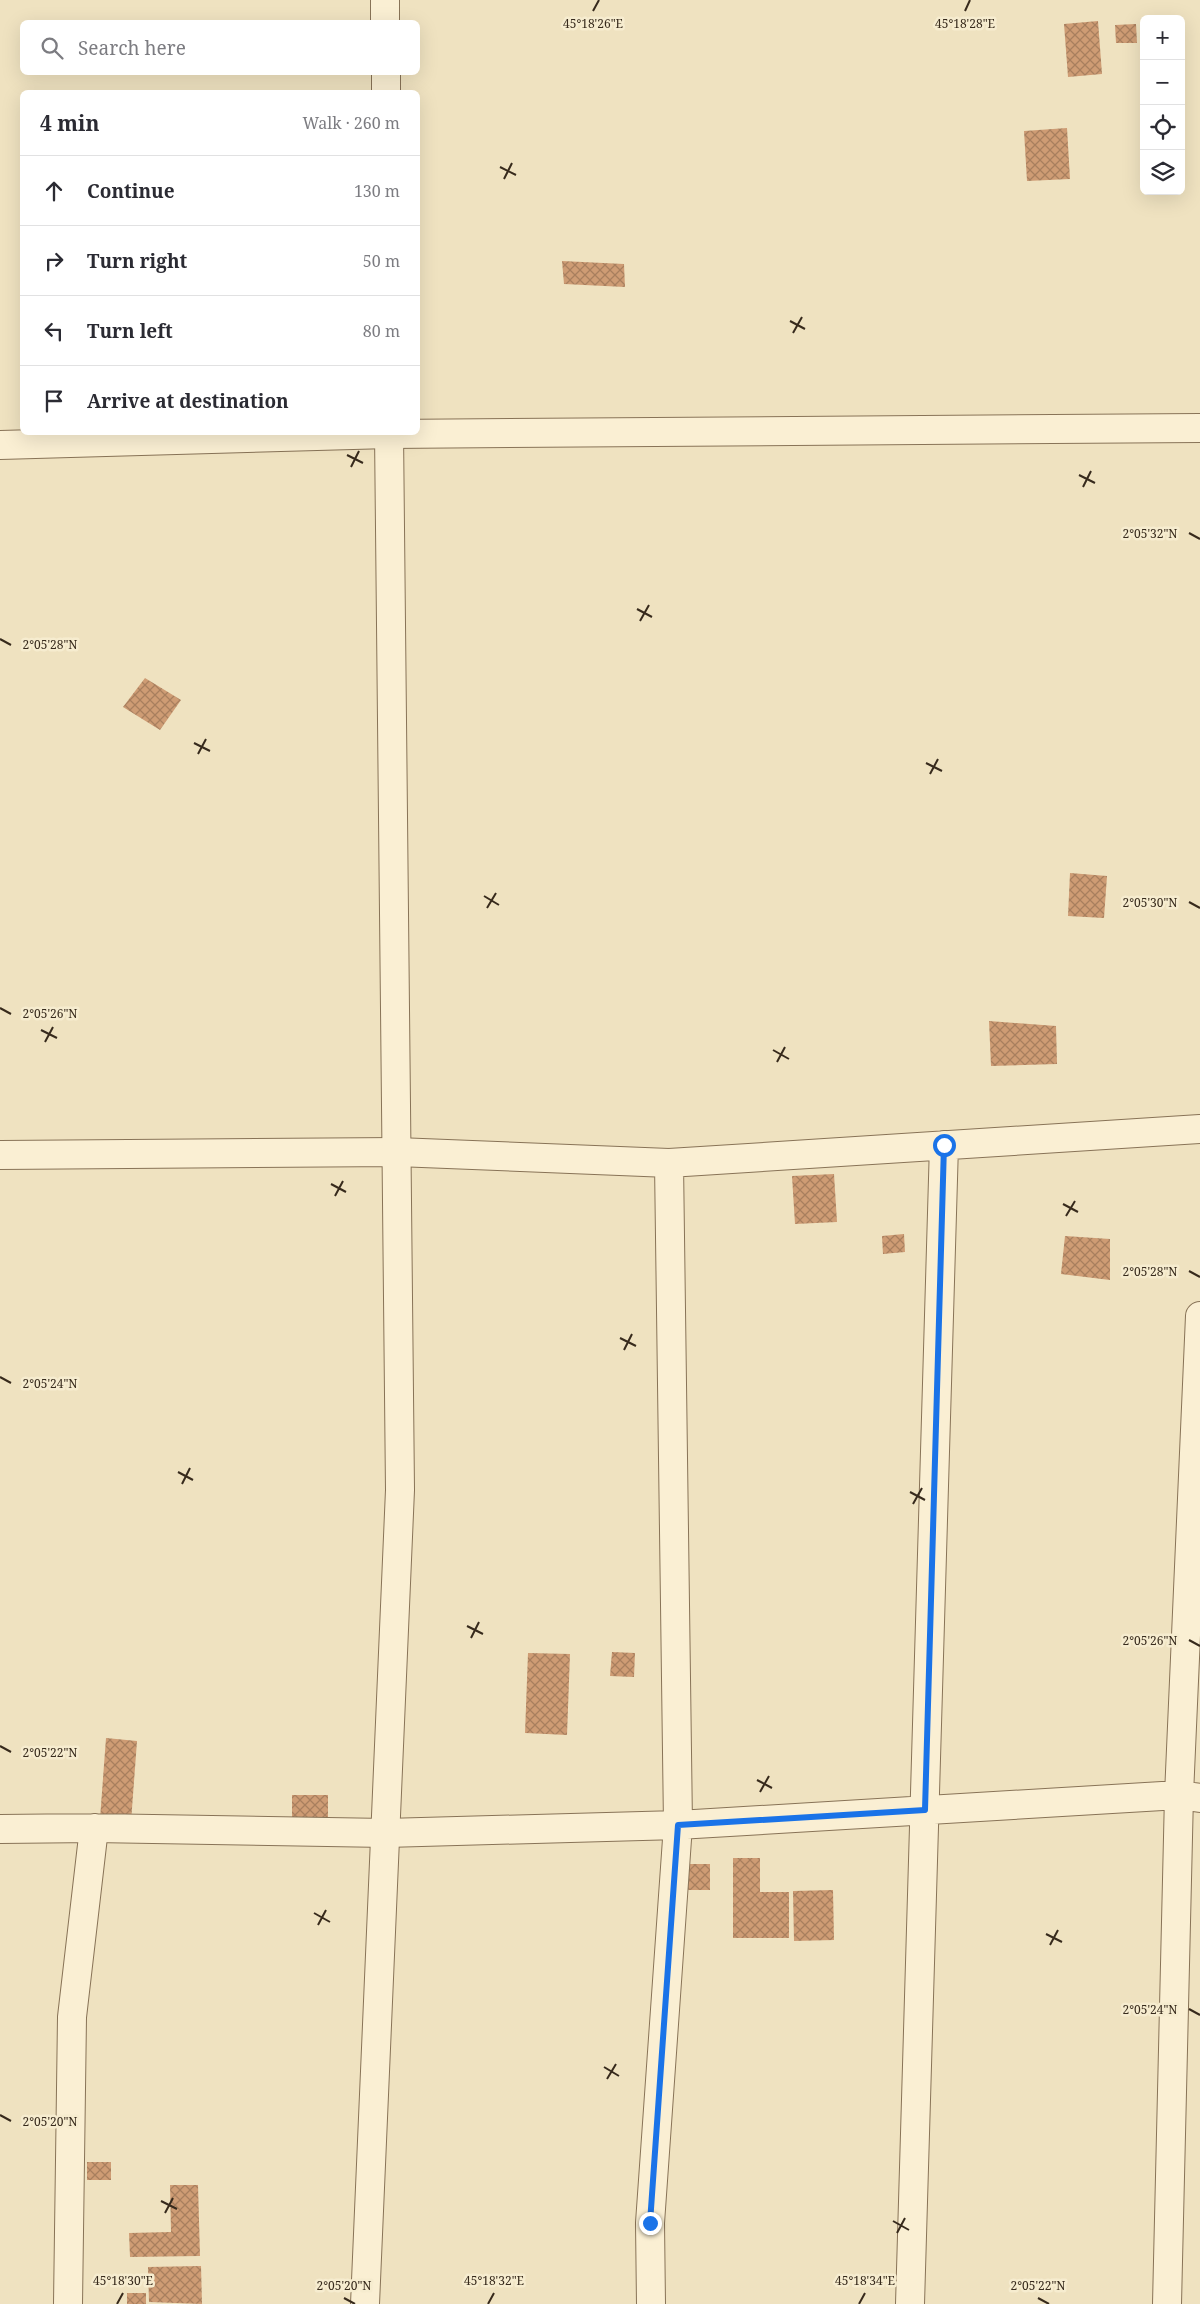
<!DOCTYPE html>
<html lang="en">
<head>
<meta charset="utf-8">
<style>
  body { margin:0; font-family:"Noto Serif",serif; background:#f2f2f3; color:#2b2b33 }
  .controls { position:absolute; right:15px; top:15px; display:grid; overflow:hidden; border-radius:8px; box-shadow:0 5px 20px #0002 }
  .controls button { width:45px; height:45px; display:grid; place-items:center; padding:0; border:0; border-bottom:1px solid #e1e1e2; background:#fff; color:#2b2b33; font:25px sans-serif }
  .stop { position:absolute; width:15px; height:15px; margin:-11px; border:4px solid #1a73e8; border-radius:50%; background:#fff }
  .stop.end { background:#1a73e8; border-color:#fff; box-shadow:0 1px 5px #0008 }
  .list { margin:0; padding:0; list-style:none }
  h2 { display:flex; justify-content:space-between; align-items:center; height:65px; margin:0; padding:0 20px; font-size:21px }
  h2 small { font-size:16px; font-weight:400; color:#7c7c81 }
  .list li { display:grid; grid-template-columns:32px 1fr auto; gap:15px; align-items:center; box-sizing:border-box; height:70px; padding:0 20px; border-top:1px solid #e1e1e2 }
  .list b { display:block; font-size:19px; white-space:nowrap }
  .list em { font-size:16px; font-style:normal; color:#7c7c81 }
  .icon { flex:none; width:28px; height:28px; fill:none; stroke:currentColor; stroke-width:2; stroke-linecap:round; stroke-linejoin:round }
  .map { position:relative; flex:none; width:1200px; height:2304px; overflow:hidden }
  .search { position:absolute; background:#fff; box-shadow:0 5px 20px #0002; left:20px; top:20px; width:400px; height:55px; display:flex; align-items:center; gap:12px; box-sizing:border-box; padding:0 18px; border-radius:8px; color:#7c7c81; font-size:19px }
  .panel { position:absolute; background:#fff; box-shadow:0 5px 20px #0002; left:20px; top:90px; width:400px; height:345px; border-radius:8px }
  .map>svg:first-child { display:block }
  .building { fill:url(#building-cross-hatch) }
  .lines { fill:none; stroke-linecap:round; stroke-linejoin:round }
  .minor-casing { stroke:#887357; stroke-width:30 }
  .tertiary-casing { stroke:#887357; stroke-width:30 }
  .minor { stroke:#faefd3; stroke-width:28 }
  .tertiary { stroke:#faefd3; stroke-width:28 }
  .route { stroke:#1a73e8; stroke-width:6 }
  .ticks { fill:none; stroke:#372a1c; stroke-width:2 }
  .ticks-label { font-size:12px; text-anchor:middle; fill:#372a1c; stroke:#f6eccf; stroke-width:5; stroke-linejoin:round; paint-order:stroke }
</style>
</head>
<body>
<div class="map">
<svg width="1200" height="2304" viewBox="0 0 1200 2304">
  <defs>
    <pattern id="building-cross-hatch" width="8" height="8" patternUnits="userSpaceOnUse" patternTransform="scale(1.25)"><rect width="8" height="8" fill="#ce9c74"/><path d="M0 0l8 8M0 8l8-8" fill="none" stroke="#a87f5e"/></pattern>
  </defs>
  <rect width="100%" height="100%" fill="#efe2c0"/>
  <path class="building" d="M1098,21L1102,74L1068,77L1064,24Z
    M1136,24L1137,43H1116L1115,25Z
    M1067,128L1070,179L1027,181L1024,131Z
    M562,261L624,264L625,287L564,284Z
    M145,678L181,700L160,730L123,707Z
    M1070,873L1107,876L1104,918L1068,916Z
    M989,1021L1056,1026L1057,1064L991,1066Z
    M834,1174L837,1222L795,1224L792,1176Z
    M904,1234L905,1252L883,1254L882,1236Z
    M1065,1236L1110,1239V1280L1061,1274Z
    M612,1652L635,1653L634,1677L610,1676Z
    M528,1653L570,1654L567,1735L525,1733Z
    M106,1738L137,1741L131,1822L100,1819Z
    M292,1795H328V1820L292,1819Z
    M733,1858H760V1892H789V1938H733Z
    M683,1864H710V1890H683Z
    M833,1890L834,1940L794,1941L793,1891Z
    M87,2162H111V2180H87Z
    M170,2185H198L200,2256L130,2257L129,2233L171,2232Z
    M201,2266L202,2304L149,2302L148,2267Z
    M127,2293H146V2304H127Z"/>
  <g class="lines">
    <defs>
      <path id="minor" d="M0,445L389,434L1200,428
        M0,1155L397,1152L669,1163L1200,1129
        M0,1829L94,1828L386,1833L678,1825L1179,1795L1200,1798
        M68,2304L72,2017L94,1828
        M651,2304L650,2223L678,1825L669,1163
        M910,2304L944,1145
        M1167,2304L1179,1795L1200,1316"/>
      <path id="tertiary" d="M385,0V22
        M386,72V92
        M365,2304L400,1490L389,432"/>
    </defs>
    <use href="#minor" class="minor-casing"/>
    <use href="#tertiary" class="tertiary-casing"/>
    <use href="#minor" class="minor"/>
    <use href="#tertiary" class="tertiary"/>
  </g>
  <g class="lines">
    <path class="route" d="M650,2223L678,1825L925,1810L944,1145"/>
  </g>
  <path class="ticks" d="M593,11L599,0M965,11L970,0M500,167L516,175M504,179L512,163M790,321L805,329M793,333L802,317M347,455L363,463M351,467L359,451M1079,475L1095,483M1083,487L1091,471M1189,533L1200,539M637,609L652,617M640,621L649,605M0,639L11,645M194,743L210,751M198,754L206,739M926,763L942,771M930,774L938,759M484,896L499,905M1189,902L1200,908M487,908L496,893M0,1008L11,1014M41,1030L57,1038M45,1042L53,1027M773,1050L789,1059M777,1062L785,1047M331,1184L346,1192M335,1196L343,1181M1063,1204L1078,1212M1066,1216L1075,1201M1189,1271L1200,1277M620,1338L636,1346M624,1350L632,1334M0,1377L11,1383M178,1472L193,1480M182,1484L190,1468M910,1492L925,1500M913,1504L922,1488M467,1626L483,1634M471,1638L479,1622M1189,1640L1200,1646M0,1746L11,1752M757,1780L772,1788M760,1792L769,1776M314,1913L330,1922M318,1925L326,1910M1046,1934L1062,1942M1050,1945L1058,1930M1189,2009L1200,2015M604,2067L619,2076M607,2079L616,2064M0,2115L11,2121M161,2201L177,2209M165,2213L173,2198M893,2221L909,2230M897,2233L905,2218M344,2298L355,2304M1038,2298L1049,2304M117,2304L123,2293M488,2304L494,2293M859,2304L865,2293"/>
  <g class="ticks-label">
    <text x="593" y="28">45°18'26"E</text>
    <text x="965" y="28">45°18'28"E</text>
    <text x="1150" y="538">2°05'32"N</text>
    <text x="50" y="649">2°05'28"N</text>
    <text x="1150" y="907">2°05'30"N</text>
    <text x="50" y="1018">2°05'26"N</text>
    <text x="1150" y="1276">2°05'28"N</text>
    <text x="50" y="1388">2°05'24"N</text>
    <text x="1150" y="1645">2°05'26"N</text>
    <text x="50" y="1757">2°05'22"N</text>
    <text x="1150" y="2014">2°05'24"N</text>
    <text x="50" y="2126">2°05'20"N</text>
    <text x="123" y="2285">45°18'30"E</text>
    <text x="494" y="2285">45°18'32"E</text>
    <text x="865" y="2285">45°18'34"E</text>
    <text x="344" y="2290">2°05'20"N</text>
    <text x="1038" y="2290">2°05'22"N</text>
  </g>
</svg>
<div class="controls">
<button>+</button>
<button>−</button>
<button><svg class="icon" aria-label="locate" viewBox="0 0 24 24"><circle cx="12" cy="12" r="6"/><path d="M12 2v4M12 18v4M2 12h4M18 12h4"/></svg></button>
<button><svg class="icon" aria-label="layers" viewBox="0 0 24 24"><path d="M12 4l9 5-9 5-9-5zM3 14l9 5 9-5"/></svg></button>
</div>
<div class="stop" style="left:944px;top:1145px"></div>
<div class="stop end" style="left:650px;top:2223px"></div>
<div class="search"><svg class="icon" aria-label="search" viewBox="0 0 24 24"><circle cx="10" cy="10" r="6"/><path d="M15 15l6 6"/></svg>Search here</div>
<section class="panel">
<h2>4 min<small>Walk · 260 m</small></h2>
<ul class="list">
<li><svg class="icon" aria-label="ahead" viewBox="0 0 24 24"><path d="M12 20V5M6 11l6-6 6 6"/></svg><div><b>Continue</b></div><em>130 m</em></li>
<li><svg class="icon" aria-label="right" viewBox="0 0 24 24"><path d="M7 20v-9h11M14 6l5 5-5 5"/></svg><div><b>Turn right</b></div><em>50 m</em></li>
<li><svg class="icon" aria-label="left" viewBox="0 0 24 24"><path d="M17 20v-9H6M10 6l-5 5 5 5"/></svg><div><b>Turn left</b></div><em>80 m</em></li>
<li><svg class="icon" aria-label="arrive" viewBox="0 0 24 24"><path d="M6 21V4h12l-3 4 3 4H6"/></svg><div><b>Arrive at destination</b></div></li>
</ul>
</section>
</div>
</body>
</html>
